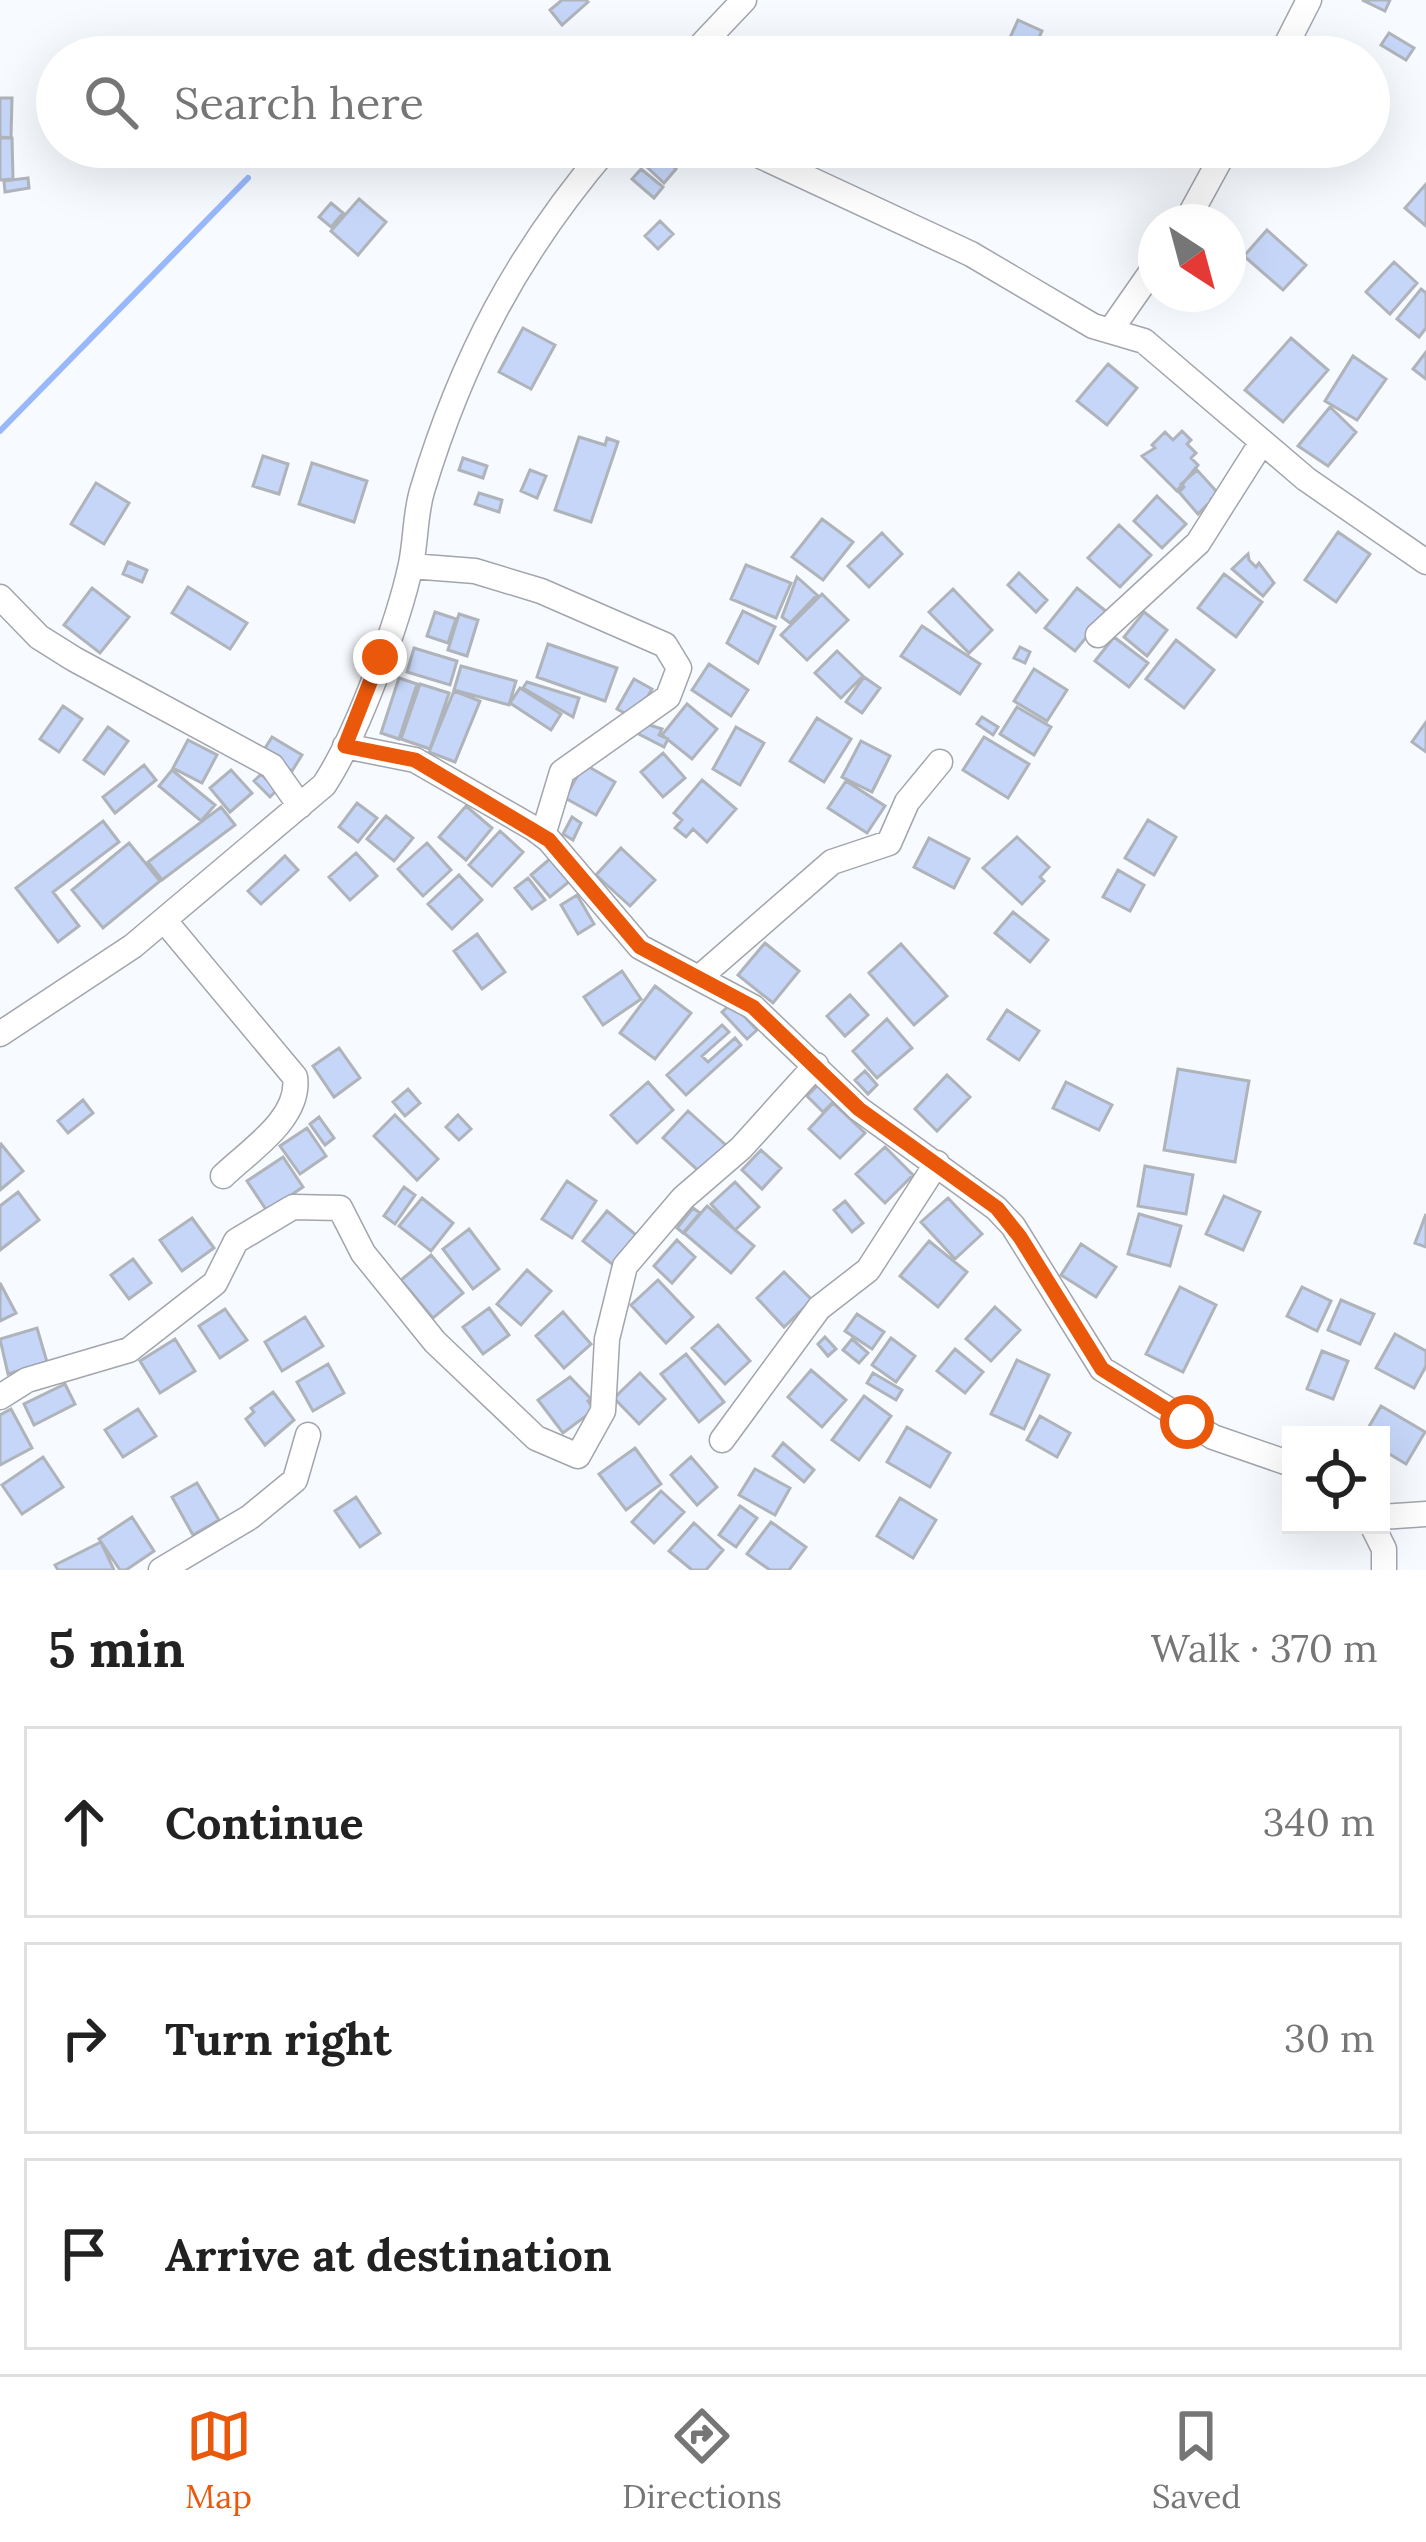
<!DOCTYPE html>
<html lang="en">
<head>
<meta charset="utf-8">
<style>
  body { margin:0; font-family:Lora,serif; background:#f6f6f6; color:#222 }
  .controls { position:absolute; right:36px; bottom:36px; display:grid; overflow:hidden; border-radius:0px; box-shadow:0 12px 48px #0002 }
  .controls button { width:108px; height:108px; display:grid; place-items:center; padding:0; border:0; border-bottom:3px solid #e0e0e0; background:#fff; color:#222; font:60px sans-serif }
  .compass { position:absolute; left:1138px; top:204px; width:108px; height:108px; border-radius:50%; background:#fff; box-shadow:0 12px 48px #0002; rotate:144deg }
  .stop { position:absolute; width:36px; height:36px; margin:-27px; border:9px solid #ea580c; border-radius:50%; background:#fff }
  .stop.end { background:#ea580c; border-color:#fff; box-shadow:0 3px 12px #0008 }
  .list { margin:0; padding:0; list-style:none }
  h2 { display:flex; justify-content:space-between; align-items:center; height:156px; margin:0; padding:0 48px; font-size:51px }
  h2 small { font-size:39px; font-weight:400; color:#767676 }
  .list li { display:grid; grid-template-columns:78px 1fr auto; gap:36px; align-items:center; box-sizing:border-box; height:192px; margin:0 24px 24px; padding:0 24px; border:3px solid #e0e0e0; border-radius:0px }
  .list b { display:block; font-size:45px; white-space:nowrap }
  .list em { font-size:39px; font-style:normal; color:#767676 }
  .icon { flex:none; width:66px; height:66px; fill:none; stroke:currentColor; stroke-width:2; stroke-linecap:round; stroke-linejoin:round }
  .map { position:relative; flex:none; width:1426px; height:1570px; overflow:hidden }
  .search { position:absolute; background:#fff; box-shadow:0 12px 48px #0002; left:36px; right:36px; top:36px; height:132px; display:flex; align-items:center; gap:30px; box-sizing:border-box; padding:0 42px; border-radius:66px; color:#767676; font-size:45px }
  .sheet { height:804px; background:#fff }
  nav { display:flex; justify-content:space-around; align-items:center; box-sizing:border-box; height:168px; border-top:3px solid #e0e0e0; background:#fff; font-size:33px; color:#767676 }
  nav a { display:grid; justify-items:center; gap:6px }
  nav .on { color:#ea580c }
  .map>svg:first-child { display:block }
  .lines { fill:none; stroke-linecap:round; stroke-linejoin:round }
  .stream { stroke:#99b8fc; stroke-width:6 }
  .building { fill:#c5d6f8; stroke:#afb3ba; stroke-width:3 }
  .minor-casing { stroke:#a2a5ac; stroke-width:27 }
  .minor { stroke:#fff; stroke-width:24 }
  .route { stroke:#ea580c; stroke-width:15 }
</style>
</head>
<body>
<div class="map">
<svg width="1426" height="1570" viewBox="0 0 1426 1570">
  <rect width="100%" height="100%" fill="#f7fafe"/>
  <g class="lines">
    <path class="stream" d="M0,431L248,178"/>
  </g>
  <path class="building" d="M562,0H586L588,2L562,25L550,10Z
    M1362,0H1390L1385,11Z
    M1018,20L1042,31L1030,57H1018L1004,51Z
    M1389,33L1414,48L1406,60L1381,45Z
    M1309,45L1317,57H1295L1302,47L1305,50Z
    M0,98H12L11,138L0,137Z
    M0,138H12L13,179L0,180Z
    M661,154L676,169L664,183L648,168Z
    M641,169L663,187L654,198L632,179Z
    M28,178L29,188L5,192L4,181Z
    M1426,184V226L1405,208Z
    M359,199L386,222L358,255L331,231Z
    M331,203L343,213L331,227L319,217Z
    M660,221L673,234L658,249L645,236Z
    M1267,230L1306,265L1283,290L1244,256Z
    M1394,262L1417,283L1390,314L1366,292Z
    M1421,289L1426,293V328L1419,337L1397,319Z
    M523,328L555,345L531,389L499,372Z
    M1291,338L1328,370L1283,422L1245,390Z
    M1426,352V379L1413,369Z
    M1353,356L1386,379L1357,420L1325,401Z
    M1108,364L1137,388L1107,425L1077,401Z
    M1330,407L1356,432L1328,466L1298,446Z
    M1182,431L1191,440L1187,444L1196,453L1191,458L1198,465L1177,491L1142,456L1155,448L1152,445L1165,432L1173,440Z
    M579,437L605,445L607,438L618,442L591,522L555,510Z
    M263,456L288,464L279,494L253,486Z
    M463,458L487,466L483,478L459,470Z
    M312,463L367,481L354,522L299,504Z
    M530,470L546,476L537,498L521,491Z
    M1197,470L1218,493L1211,499L1217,505L1211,510L1207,505L1198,514L1179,492L1184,487L1181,484Z
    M96,483L129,503L104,544L71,524Z
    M479,493L502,500L499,512L475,504Z
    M1157,496L1186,524L1162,548L1134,521Z
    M822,519L853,542L823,580L792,557Z
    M1119,525L1151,555L1120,587L1088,558Z
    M1338,532L1370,554L1336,602L1305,580Z
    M882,533L902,554L869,587L848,566Z
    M1248,554L1249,560L1256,567L1259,563L1274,583L1263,596L1232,569Z
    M128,562L147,570L142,582L123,574Z
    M746,565L791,583L776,618L731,599Z
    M1019,573L1047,600L1036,612L1008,585Z
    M1224,574L1262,602L1236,637L1198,608Z
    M797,577L817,595L790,623L782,617Z
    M188,587L247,623L230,649L172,613Z
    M92,588L129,617L100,653L64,625Z
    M1077,588L1107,612L1075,651L1045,628Z
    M953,589L992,630L969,653L929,612Z
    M822,594L848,620L807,660L781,635Z
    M743,611L775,627L758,663L727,643Z
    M435,612L456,619L448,643L427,636Z
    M1144,612L1167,630L1147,656L1124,637Z
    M459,614L478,620L467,656L448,650Z
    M922,626L980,664L960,694L901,656Z
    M1114,637L1148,663L1129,687L1095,661Z
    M1176,640L1214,670L1184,708L1146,679Z
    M548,644L617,668L605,701L537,677Z
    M1020,647L1030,652L1025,663L1014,658Z
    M414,648L457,661L450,685L407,672Z
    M837,651L863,676L841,698L815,673Z
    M709,664L748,690L731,716L692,690Z
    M461,666L516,681L509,705L454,690Z
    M1034,669L1067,690L1047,721L1014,701Z
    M864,677L880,688L862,713L846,702Z
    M399,678L417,684L399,739L381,733Z
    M634,679L652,689L635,719L617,709Z
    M527,682L579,698L573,717L523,688Z
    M420,684L449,693L430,749L401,739Z
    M520,688L561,714L551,730L510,703Z
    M454,691L480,701L455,762L429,752Z
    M687,704L717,729L692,759L662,735Z
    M63,706L82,719L59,752L40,739Z
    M1017,707L1051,727L1034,755L1000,734Z
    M982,717L998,727L993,735L977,724Z
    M817,718L851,739L824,782L790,761Z
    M640,722L662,729L659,735L668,739L664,747L635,732Z
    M1426,722V752L1412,742Z
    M108,727L128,741L104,774L84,760Z
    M736,727L764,743L740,785L713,769Z
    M272,737L302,755L292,771L262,753Z
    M984,737L1029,764L1008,798L963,770Z
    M188,740L217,755L202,783L173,768Z
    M861,741L890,756L872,792L842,777Z
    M663,753L685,778L663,797L641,772Z
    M584,764L615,782L596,815L565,798Z
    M144,765L156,780L115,813L103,797Z
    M172,770L215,805L201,821L159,786Z
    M231,770L252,793L230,812L210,788Z
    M261,774L277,790L270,797L254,781Z
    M702,780L736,809L707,842L693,829L686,837L675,828L682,820L674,813Z
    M846,781L885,806L867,833L828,808Z
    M357,803L377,818L358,842L339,827Z
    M466,806L492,828L466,860L439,837Z
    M221,807L235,825L162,880L148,862Z
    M386,816L413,838L394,861L367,839Z
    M572,817L581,823L573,840L563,834Z
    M1148,820L1176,837L1154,875L1125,858Z
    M103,821L119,842L53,892L79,926L58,942L16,888Z
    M500,831L523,852L492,886L469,865Z
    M1017,837L1049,867L1040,877L1044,881L1022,904L983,868Z
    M929,838L969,859L954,888L914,867Z
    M129,843L160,881L103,928L72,890Z
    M427,843L451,870L423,896L398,869Z
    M621,848L655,880L630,906L596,875Z
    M356,853L377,876L350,900L329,877Z
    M285,856L298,870L261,904L248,891Z
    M551,858L570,881L550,897L531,875Z
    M1118,870L1144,885L1130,911L1103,897Z
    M459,875L482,900L452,929L428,904Z
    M528,878L545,900L532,909L515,888Z
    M577,895L594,924L578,934L561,905Z
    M1013,912L1048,940L1030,962L995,933Z
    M477,934L505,972L482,989L454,951Z
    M765,943L799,971L773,1003L738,975Z
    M901,944L947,996L914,1025L869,973Z
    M622,971L641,999L603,1025L584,997Z
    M655,986L691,1013L655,1059L620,1033Z
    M850,995L868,1015L845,1036L827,1016Z
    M732,1003L757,1030L747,1039L722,1012Z
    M1007,1010L1039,1031L1019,1060L988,1039Z
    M887,1019L912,1048L877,1078L853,1051Z
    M722,1025L729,1032L702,1056L708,1062L735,1038L741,1045L686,1095L667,1075Z
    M339,1048L360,1078L334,1097L313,1066Z
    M1178,1069L1249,1081L1235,1162L1164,1150Z
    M865,1071L877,1085L868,1094L855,1080Z
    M947,1075L970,1097L937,1131L915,1109Z
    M648,1082L673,1110L637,1143L611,1115Z
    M1066,1082L1112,1105L1099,1130L1053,1108Z
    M820,1083L836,1099L823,1112L807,1096Z
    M408,1089L420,1103L405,1116L393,1102Z
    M83,1100L93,1113L68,1133L58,1121Z
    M833,1103L865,1133L840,1158L809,1129Z
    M688,1111L728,1147L703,1175L663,1138Z
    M395,1115L438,1159L417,1180L374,1136Z
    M458,1115L471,1129L459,1140L446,1127Z
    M319,1117L334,1138L325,1145L310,1124Z
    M307,1128L326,1156L300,1174L280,1146Z
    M1,1144L23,1171L0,1190V1145Z
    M885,1147L913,1175L885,1203L856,1174Z
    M761,1150L781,1168L762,1189L742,1170Z
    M283,1157L303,1187L267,1211L247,1181Z
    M1145,1166L1193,1175L1186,1214L1138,1206Z
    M567,1181L596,1201L572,1238L542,1219Z
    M735,1182L759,1207L735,1230L711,1204Z
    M404,1187L415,1195L395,1224L384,1216Z
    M18,1192L39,1220L0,1250V1206Z
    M1224,1196L1260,1212L1243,1250L1206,1234Z
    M422,1198L453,1223L431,1251L399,1226Z
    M948,1198L982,1234L955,1259L921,1222Z
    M845,1201L863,1223L852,1232L834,1210Z
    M707,1206L754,1246L731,1273L684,1233Z
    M693,1208L700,1213L683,1233L677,1228Z
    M607,1211L641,1239L617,1268L583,1241Z
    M1139,1214L1181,1226L1170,1266L1128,1254Z
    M1426,1214V1247L1415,1243Z
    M192,1218L214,1248L182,1271L160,1240Z
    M469,1229L499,1269L473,1289L443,1249Z
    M677,1240L695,1257L672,1283L654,1266Z
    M929,1241L967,1272L938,1307L900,1276Z
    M1081,1244L1116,1267L1096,1297L1061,1275Z
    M431,1255L463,1293L433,1318L401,1280Z
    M133,1259L151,1283L129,1299L111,1275Z
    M527,1270L551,1291L521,1325L497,1304Z
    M784,1272L812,1300L784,1327L757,1298Z
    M658,1280L693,1317L666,1343L631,1305Z
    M0,1283L16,1313L0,1321Z
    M1180,1287L1216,1305L1183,1372L1146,1354Z
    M1302,1287L1331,1301L1317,1331L1287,1316Z
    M1341,1300L1374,1314L1360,1344L1328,1330Z
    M995,1307L1020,1330L991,1361L966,1339Z
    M489,1308L509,1335L483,1354L463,1327Z
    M225,1309L247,1340L220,1358L199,1326Z
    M563,1312L591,1344L564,1368L536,1336Z
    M857,1314L884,1332L872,1349L845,1331Z
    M305,1317L323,1346L282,1371L265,1342Z
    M718,1325L750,1361L725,1384L692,1348Z
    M37,1328L47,1362L8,1374L0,1339Z
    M1395,1334L1426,1351V1366L1414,1388L1376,1368Z
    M825,1337L836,1349L828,1356L818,1344Z
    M891,1338L915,1356L896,1382L872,1365Z
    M175,1339L195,1371L160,1393L140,1361Z
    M852,1339L868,1353L859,1363L843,1350Z
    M955,1349L983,1372L965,1393L937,1371Z
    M1322,1351L1348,1361L1333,1399L1307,1389Z
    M686,1354L724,1402L699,1422L661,1374Z
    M1017,1360L1049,1375L1024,1429L991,1414Z
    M328,1364L344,1393L313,1411L297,1382Z
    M811,1370L846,1400L822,1427L788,1397Z
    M640,1373L665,1399L639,1424L614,1398Z
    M873,1373L902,1390L896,1400L867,1383Z
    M570,1377L591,1399L588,1401L594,1410L563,1433L538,1400Z
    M65,1384L75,1404L34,1425L24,1404Z
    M273,1392L294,1420L265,1445L246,1419L254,1412L251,1408Z
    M864,1396L891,1416L859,1460L832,1440Z
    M1381,1406L1425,1432L1406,1464L1381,1449V1435H1364Z
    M11,1409L32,1448L0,1465V1415Z
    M138,1409L156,1436L123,1457L105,1430Z
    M1040,1416L1070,1433L1057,1457L1027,1440Z
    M907,1427L950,1453L930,1487L887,1462Z
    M783,1443L814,1470L804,1482L773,1456Z
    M635,1448L661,1484L626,1510L599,1474Z
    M43,1457L63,1487L22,1514L2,1485Z
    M691,1457L717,1487L697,1505L671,1475Z
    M755,1469L790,1488L775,1515L739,1495Z
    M197,1483L219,1520L193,1535L172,1497Z
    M661,1491L684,1512L654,1543L632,1522Z
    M356,1497L380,1533L360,1547L335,1511Z
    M900,1498L936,1520L913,1558L877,1536Z
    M740,1506L757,1518L736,1547L719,1535Z
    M132,1517L154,1551L126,1570H120L99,1539Z
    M771,1522L806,1547L789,1570H770L747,1554Z
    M694,1523L723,1550L706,1570H692L669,1551Z
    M101,1542L114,1570H58L55,1565Z"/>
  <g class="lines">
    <defs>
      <path id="minor" d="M690,57L744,0
        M1280,57L1309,0
        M741,147L971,254L1093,326L1144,341L1306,479L1426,562
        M1186,222L1227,147
        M1110,331L1156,265
        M411,566L475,571L541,591L665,645L679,668L668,697L562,772L543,835
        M0,597L39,637L74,659L272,766L300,806
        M1098,635L1198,543L1262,442
        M345,746L415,760L533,828L549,840L640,947L753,1007L859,1109L996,1208L1013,1226L1102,1369L1213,1437L1291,1464
        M164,920L295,1077C301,1118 250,1150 223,1176
        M700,977L832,862L889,843L907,802L940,762
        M0,1034L133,946L324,785C356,737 399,621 411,564C416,540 415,515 422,491C462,358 518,252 608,147
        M0,1397L27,1380L129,1350L215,1283L236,1241L293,1207L340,1208L363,1253L435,1342L536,1438L578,1456L603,1411L607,1339L625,1266L683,1198L741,1148L816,1065
        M722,1440L819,1308L868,1270L937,1163
        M1381,1517L1426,1514
        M1372,1525L1384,1549V1570
        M161,1570L250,1517L295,1480L308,1435"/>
    </defs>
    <use href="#minor" class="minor-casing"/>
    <use href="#minor" class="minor"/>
  </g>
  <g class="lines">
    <path class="route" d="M380,657L345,746L415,760L549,840L640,947L753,1007L859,1109L997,1208L1020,1237L1102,1369L1187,1422"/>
  </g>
</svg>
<div class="controls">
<button><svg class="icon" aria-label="locate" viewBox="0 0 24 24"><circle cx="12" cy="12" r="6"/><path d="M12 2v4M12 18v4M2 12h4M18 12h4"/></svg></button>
</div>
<svg class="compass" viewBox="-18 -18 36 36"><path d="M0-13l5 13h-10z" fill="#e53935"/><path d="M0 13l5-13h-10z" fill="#767676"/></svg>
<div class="stop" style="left:1187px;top:1422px"></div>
<div class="stop end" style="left:380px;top:657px"></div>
<div class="search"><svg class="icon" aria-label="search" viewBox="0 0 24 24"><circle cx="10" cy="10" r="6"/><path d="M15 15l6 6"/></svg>Search here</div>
</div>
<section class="sheet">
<h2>5 min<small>Walk · 370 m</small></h2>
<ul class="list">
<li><svg class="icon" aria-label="ahead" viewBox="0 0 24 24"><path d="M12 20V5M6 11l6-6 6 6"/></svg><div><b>Continue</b></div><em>340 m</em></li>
<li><svg class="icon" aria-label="right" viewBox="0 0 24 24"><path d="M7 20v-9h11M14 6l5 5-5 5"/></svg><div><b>Turn right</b></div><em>30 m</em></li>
<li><svg class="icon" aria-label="arrive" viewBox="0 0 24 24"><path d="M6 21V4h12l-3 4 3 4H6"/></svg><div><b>Arrive at destination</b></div></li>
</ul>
</section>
<nav>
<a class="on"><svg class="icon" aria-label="map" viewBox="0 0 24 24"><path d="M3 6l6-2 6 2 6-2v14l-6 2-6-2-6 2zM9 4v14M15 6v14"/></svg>Map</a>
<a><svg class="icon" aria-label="directions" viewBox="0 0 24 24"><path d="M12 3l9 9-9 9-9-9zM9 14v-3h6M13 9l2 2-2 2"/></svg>Directions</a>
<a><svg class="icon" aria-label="saved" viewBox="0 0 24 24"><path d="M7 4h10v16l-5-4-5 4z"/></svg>Saved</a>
</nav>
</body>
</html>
